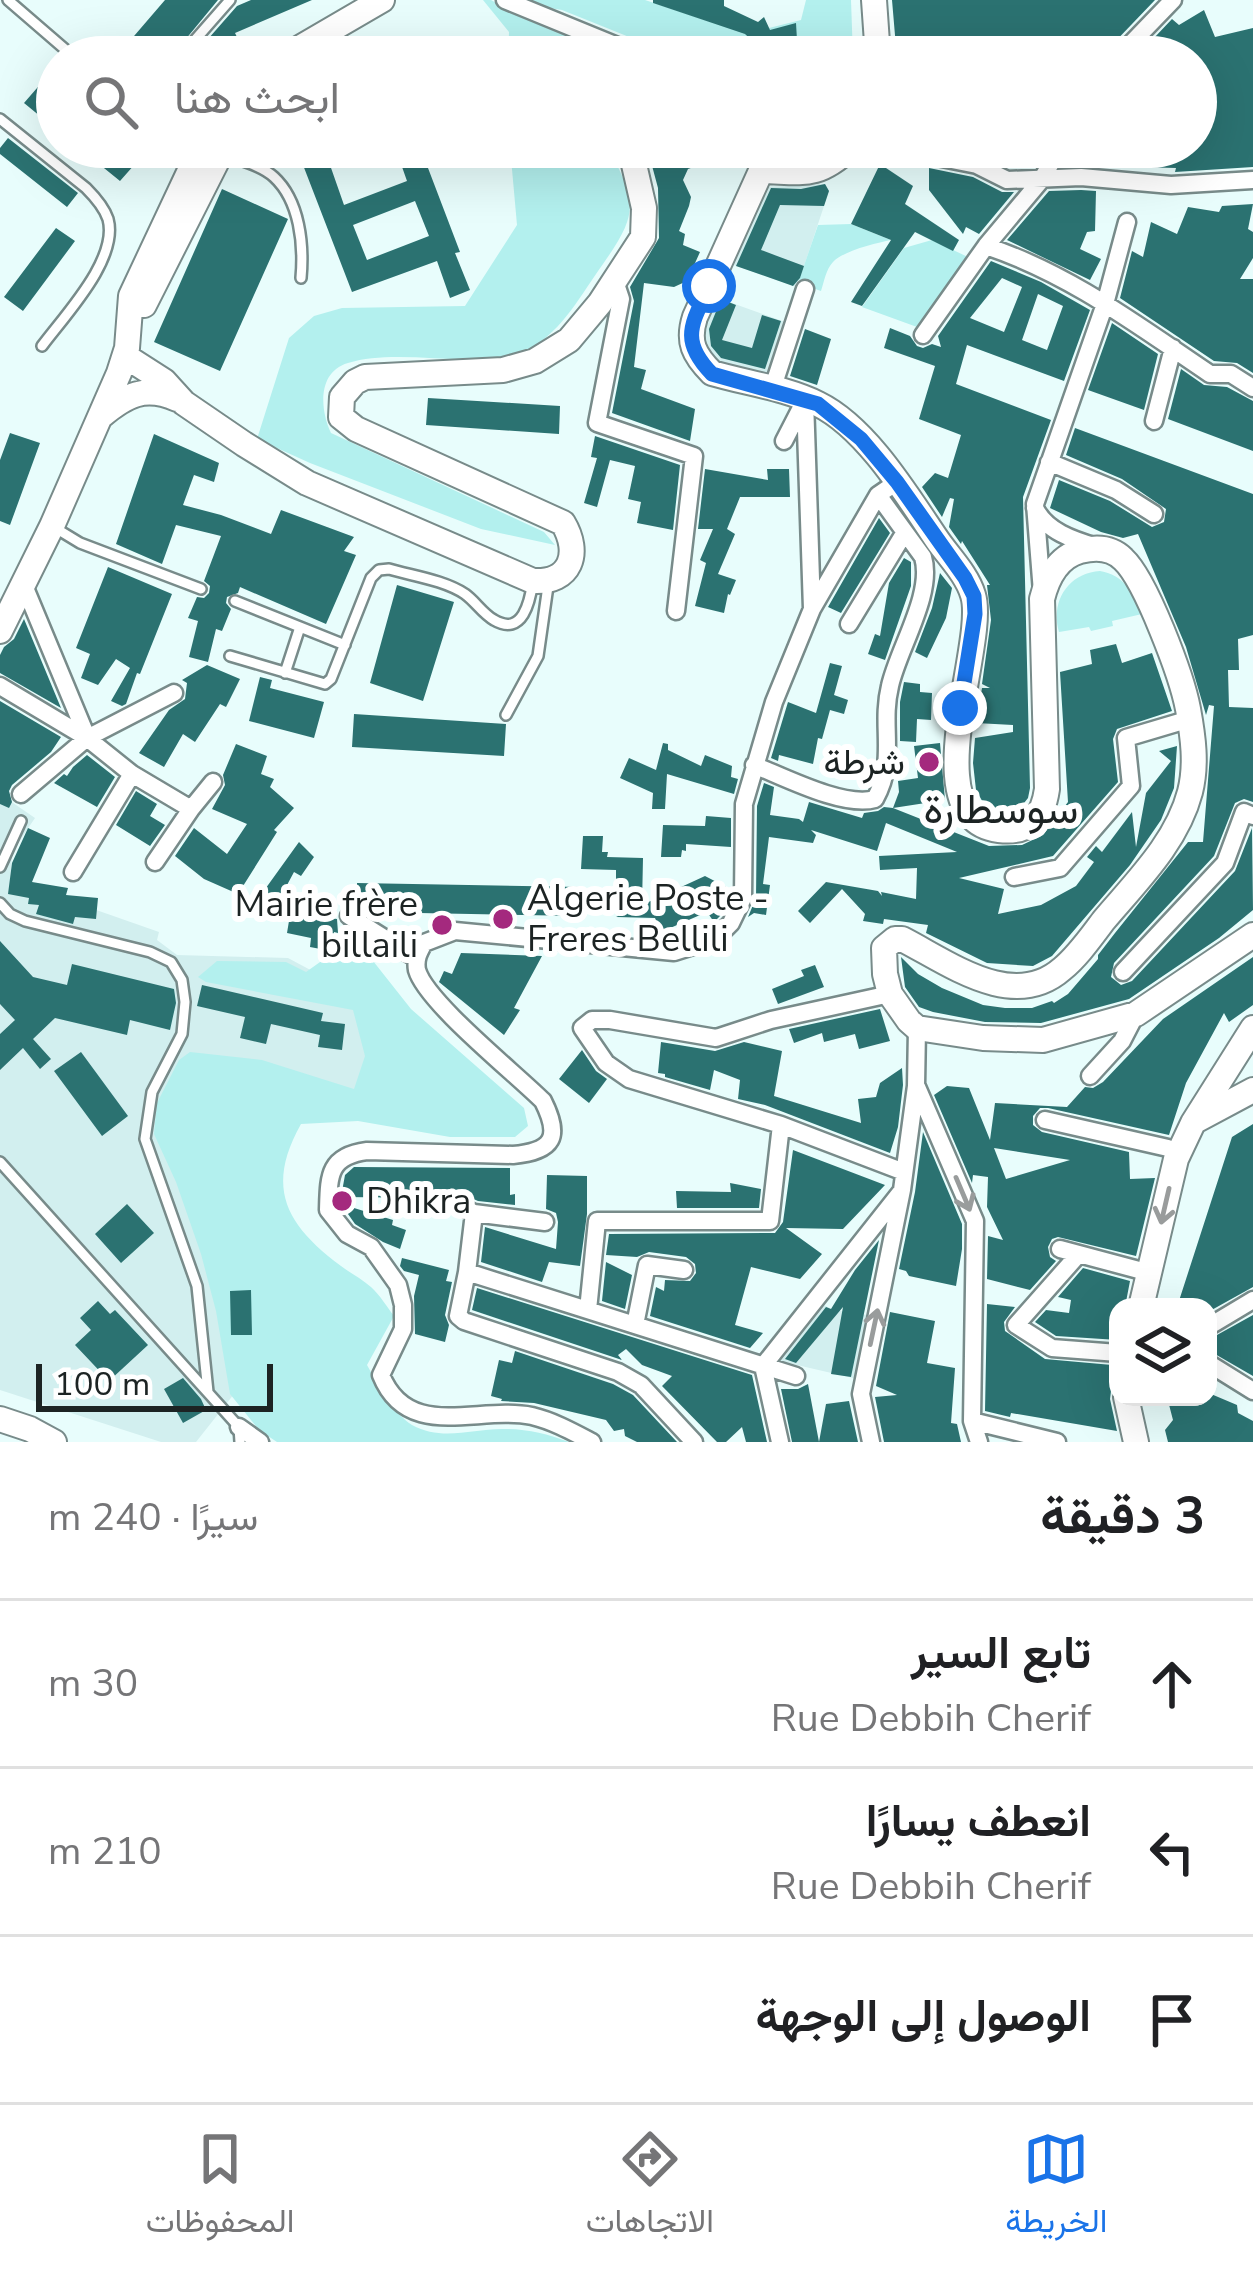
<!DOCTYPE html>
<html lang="ar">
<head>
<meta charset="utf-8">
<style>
  body { margin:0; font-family:"Nunito Sans",Vazirmatn,sans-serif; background:#f2f2f2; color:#202124; direction:rtl }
  .controls { position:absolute; right:36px; bottom:36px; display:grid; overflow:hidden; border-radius:24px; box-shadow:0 12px 48px #0002 }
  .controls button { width:108px; height:108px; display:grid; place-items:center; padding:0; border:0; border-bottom:3px solid #e0e0e0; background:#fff; color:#202124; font:60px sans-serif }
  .scale { position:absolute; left:36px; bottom:30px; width:237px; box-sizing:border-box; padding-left:12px; border:6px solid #1c2323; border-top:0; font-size:33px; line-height:42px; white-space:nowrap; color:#1c2323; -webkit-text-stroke:9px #fff; paint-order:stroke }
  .stop { position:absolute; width:36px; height:36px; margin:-27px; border:9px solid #1a73e8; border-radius:50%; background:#fff }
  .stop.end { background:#1a73e8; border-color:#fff; box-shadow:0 3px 12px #0008 }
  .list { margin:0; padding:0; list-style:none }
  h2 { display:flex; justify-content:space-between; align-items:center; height:156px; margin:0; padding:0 48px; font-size:51px }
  h2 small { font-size:39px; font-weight:400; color:#757577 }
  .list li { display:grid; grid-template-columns:78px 1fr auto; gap:36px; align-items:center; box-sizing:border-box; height:168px; padding:0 48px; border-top:3px solid #e0e0e0 }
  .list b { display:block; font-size:45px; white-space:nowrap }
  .list p { margin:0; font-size:39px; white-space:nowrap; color:#757577 }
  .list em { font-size:39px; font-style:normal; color:#757577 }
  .icon { flex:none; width:66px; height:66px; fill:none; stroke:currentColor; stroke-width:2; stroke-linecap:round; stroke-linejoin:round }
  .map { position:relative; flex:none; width:1253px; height:1442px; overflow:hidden; direction:ltr }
  .search { position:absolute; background:#fff; box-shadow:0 12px 48px #0002; left:36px; right:36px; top:36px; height:132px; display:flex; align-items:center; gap:30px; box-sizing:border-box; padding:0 42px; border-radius:66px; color:#757577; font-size:45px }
  .sheet { height:660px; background:#fff }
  nav { display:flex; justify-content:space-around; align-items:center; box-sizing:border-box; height:168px; border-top:3px solid #e0e0e0; background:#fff; font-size:33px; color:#757577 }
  nav a { display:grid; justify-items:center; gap:6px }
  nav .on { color:#1a73e8 }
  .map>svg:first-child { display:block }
  .built { fill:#d2efef }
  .green { fill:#b3f0ee }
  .building { fill:#2b7271; fill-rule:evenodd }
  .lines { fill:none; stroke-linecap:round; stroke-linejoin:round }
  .lane-casing { stroke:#788b8a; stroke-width:14 }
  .street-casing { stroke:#788b8a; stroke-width:21 }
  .secondary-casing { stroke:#788b8a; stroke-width:28 }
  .lane { stroke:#fff; stroke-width:9 }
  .street { stroke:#fff; stroke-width:16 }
  .secondary { stroke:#fff; stroke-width:24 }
  .oneway { stroke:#999c9c }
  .route { stroke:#1a73e8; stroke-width:15 }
  .poi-dot { fill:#a4297e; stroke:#fff; stroke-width:4.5 }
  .labels { text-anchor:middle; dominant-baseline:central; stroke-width:12; stroke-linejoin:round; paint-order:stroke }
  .poi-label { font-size:36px; fill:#1c2323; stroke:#fff; text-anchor:end }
  .quarter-label { font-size:42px; fill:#1c2323; stroke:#fff }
</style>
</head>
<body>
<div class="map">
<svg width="1253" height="1442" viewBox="0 0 1253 1442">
  <rect width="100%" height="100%" fill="#e8fdfc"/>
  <path class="built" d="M825,184L829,191L797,287L734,265L766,187Z
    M718,298L788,323L770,377L742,371L710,359L700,334Z
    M0,794L35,818L12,852L10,887L82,905L159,932L157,940L177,955L288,958L361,997L465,1089L291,1121L234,1394L196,1442H161L0,1390Z
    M817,1302L834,1310L867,1315L857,1379L780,1361L776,1351Z"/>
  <path class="green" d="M483,0H491L512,12L631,57H508L509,32Z
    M518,0H645L717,24L761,30L801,20L806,0H851L853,57H679L562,10L525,4Z
    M510,147H608C636,202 640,211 603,264C582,293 563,330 531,348C484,373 402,346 348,363C317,372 320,410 331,433L544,532L555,545L481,529L310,463L257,439L289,338L314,316L342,308L465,306L517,225Z
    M851,224L891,240C876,243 843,251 833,262C826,269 824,282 821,291L798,283L818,225Z
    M932,240L970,258L917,327L862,307L904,248Z
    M1100,571C1125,576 1132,591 1142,614L1112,621L1113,626L1091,631L1089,627L1059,632C1050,602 1068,573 1100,571Z
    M362,947L411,1009L524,1108L528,1126L515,1137H450L358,1121L301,1124C265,1188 286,1225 341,1266C350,1273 362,1279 371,1287C380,1295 387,1307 394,1316L367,1365C378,1385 392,1412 412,1425C443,1442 474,1428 505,1429C528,1429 547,1434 569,1442H277L259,1430L230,1394L216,1311L201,1254L176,1182L154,1134L157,1103L179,1060L190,1052L262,1060L354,1089L365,1056L353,1010L206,982L198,977L217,961L286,962L306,972L337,950Z"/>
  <path class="building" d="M165,0H218L171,57H116Z
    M251,0H312L235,33L238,39L220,48L229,57H196L194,55L237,6Z
    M653,0H724V6L758,22L764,17L770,30L796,23L798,57H770L745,34L653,3Z
    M892,0H1155L1109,48L1106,57H918L896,47Z
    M1204,10L1215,37L1253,28V167L1175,172L1176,168L1065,165L1073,147H1196V57H1136L1172,19L1179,25Z
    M50,73L57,79V130L24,103Z
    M8,138L78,193L67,207L0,154V148Z
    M78,147H150L120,181Z
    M311,147H375L330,165L344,205L407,181L395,147H420L460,252L455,253L470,290L450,298L437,261L352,292L298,152ZM415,201L429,236L367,260L353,225Z
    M647,147H741V150L688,169L683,180L691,197L689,206L679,231L685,234L683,245L700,252L687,281L674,287L644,283L634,367L646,370L641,389L695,409L690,441L612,413L634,301L630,287L659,238L658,188Z
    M880,164L913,186L905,204L959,240L953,251L915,232L862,306L851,302L891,240L851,224Z
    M929,168L973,177L1002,192H1014L979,234L966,227L963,234L929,190Z
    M825,184L829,191L824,206L780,205L761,250L804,266L800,278L793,286L736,266L771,188L801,189Z
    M222,189L288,219L220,371L154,342Z
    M1081,190L1096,191L1095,231L1087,232L1080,249L1101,259L1090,280L1007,240L1049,191Z
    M1253,204L1248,229L1253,232V258L1240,279H1253V373L1237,363L1214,361L1120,298L1132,251L1143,257L1151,222L1177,234L1188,207L1219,212L1222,206Z
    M56,228L75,241L23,311L4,297Z
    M991,261L1041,282L1090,310L1064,381L967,345L956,384L1051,420L1023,497L1030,788L1028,798L1017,812L1009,814L985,806L976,790L973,763L975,738L1013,732V725L976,723L982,688H990L982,684L991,620L987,585H990L962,541L961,544L949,527L954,499L950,498L942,517L922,487L935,473L948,478L961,435L919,419L935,366L884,348L890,328L910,336L917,346L923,348L932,344L941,347L938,336ZM1002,278L1022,287L1004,332L970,318ZM1038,294L1063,306L1047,350L1022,340Z
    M721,299L736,305L722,340L752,348L762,315L781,321L765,369L721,358L711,346L709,329Z
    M1112,323L1158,354L1144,410L1088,390Z
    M805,329L831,339L817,385L790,376Z
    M1181,369L1204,385L1227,387L1253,401V451L1168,419Z
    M428,398L560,406L559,434L426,425Z
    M1075,428L1253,494V635L1238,639L1239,670H1228L1229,707L1253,708V802L1244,799L1235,803L1214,856L1114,963L1111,977L1121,985L1132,981L1235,871L1252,828L1253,910L1219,938L1129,999L1041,1023L985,1022L933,1012L919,1007L905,987L901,957L918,974L942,988L983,1005L1005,1008H1032L1052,1001L1054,1003L1068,994L1098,959V955L1115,933L1188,842H1203L1214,706L1209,705L1206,715L1186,647L1138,534L1123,538L1101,532L1050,508L1059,480L1110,501L1152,527L1164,522L1166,509L1122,479L1066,455Z
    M10,433L40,443L10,525L0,521V460Z
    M154,434L219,463L214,482L194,475L183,505L221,515L271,534L281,510L354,537L344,551L356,555L326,624L240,587L238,593L227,597L226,603L231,609L222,631L216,629L208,662L189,657L198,621L188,618L197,597L204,598L209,593L210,586L204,581L221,536L176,525L162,564L116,544Z
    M595,436L680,465L673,530L637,523L641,502L628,499L635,466L610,460L597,507L584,503L597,458L591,457Z
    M705,469L768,480L767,469H789L790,497H740L727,529L735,534L718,574L736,580L730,595L728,594L724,613L695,606L706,563L700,560L713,529H698Z
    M879,518L890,533L841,613L828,607Z
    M904,558L911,562V586L885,660L868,654L875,634L880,636L889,583Z
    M108,567L172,594L140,674L137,673L126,704L122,706L111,701L130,668L116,659L98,685L81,678L90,654L76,648Z
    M940,573L952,588L946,618L927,658L915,652L932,608Z
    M397,585L454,602L423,701L370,683Z
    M24,619L61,708L0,673V655L4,647L14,639Z
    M1116,644L1122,663L1152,653L1172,711L1117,729L1113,739L1118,782L1053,856L959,878L1004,889L998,914L1041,905L1076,886L1094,862L1087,857L1096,846L1102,852L1132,812L1136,847L1146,793L1171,761L1159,751L1177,746L1174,788L1161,820L1130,865L1052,956L1033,966L987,963L926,933L928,925L884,919L883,924L863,921L865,914L842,889L810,923L798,911L826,882L878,891L882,896L881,892L916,899L917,868L880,870L879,856L957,852L886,823L877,851L811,830L816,835L813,843L769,837L763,884L770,885L766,915L754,913L748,917L756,898L757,806L764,783L774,787L770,815L799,819L803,822L809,802L862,818L864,813L878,811L884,807L893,808L989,846L1022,845L1043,835L1068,802L1060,672L1092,664L1090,650Z
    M830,663L842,666L834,695L848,700L844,714L830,710L822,739L818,738L813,764L779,755L778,761L771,758L788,702L816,713Z
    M207,665L240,679L226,707L220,704L195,742L183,734L164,767L139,753L169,710L185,699L187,683L182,680Z
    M260,677L272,680L270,688L324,702L314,738L249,721Z
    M904,682L920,684V692L932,693L931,720L917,719L916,742L900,741V702Z
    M0,701L61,737L51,752L12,785L9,791L12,802L9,808L0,804Z
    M354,714L506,724L504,756L352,747Z
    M663,743L668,744V750L701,766L705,755L732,766L731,777L738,779L734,794L667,774L665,809H652L653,793L620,778L629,758L656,770Z
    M940,743L945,800L893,808L899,792L898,781L918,778L914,746Z
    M236,744L267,756L261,774L274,779L270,787L294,808L274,830L277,832L238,894L204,879L175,856L194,828L227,854L247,824L212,809L225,785L223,775Z
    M87,755L115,777L97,807L54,783L64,774L67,776L73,767Z
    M136,791L157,804L150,816L165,825L150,846L116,825Z
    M706,816L731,818V847L686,844V851L682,850L681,857H661L663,825L705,826Z
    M28,828L50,838L32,882L68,888L66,895L98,898L96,919L75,917L73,924L36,914L39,905L28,904L29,898L8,894L12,863Z
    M583,836H603L602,852H608L607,857L643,858L642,905L705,876L730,889L720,916L714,922L707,912L661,932L655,918L616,917L626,912L627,881H616V870L581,869Z
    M299,842L314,857L301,876L294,872L279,900L324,907L323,917L337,919L338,933L334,932L331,951L310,947L311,938L287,933L290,915L258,899Z
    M357,883L581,887V916L367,912L357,906Z
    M0,941L33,977L67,985L72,964L174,989L176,1003L170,1030L130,1020L127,1035L55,1018L33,1039L51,1059L40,1069L23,1048L0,1070V1034L15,1020L0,1004Z
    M461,953L542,956L514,1008L520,1010L504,1035L439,982L444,971L452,974Z
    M1253,957V1005L1229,1022L1224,1013L1186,1083L1169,1135L1048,1108H1040L1033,1116V1125L1042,1132L1129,1152L1130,1179L1155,1178L1136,1256L1058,1237L1052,1239L1048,1247L1050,1257L1056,1261L1030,1290L987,1279L988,1236L1003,1240L987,1207L988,1177L973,1175L972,1183L934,1095L947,1086L969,1088L990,1140L995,1103L1067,1107L1085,1087L1093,1088L1103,1082L1163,1019ZM994,1148L1070,1160L1006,1179Z
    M815,965L824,987L778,1004L772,989L804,976L801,970Z
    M202,985L323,1013L321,1021L345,1024L342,1050L318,1047L320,1035L271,1024L266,1044L240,1038L245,1017L197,1006Z
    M880,1009L890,1041L859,1049L855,1034L824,1042L822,1033L794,1043L789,1029Z
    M661,1042L715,1051L744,1042L782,1051L774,1096L861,1123L858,1099L876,1097L880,1083L902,1068L903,1085L898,1127L890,1153L765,1105L738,1099L740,1080L714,1070L710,1090L665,1077V1074L658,1073Z
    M582,1050L596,1071L607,1079L589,1103L559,1079Z
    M81,1052L128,1116L102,1136L54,1071Z
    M1253,1124V1287L1208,1312V1307H1177L1232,1137Z
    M923,1132L962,1224V1249L956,1286L909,1276L906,1271L899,1269L915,1192Z
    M793,1150L885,1185L843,1229L786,1228L822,1254L800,1279L751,1267L735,1325L763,1333L750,1348L650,1316L656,1287L664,1291L665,1280L690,1281L696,1273L695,1264L686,1257L649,1252L637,1257L606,1255L609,1234L775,1233L783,1222Z
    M354,1167L510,1168V1195L515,1194V1205L478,1201L453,1190L447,1192L441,1198L341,1197L345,1175Z
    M547,1175L587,1176V1214L580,1266L549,1262L542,1282L481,1262L485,1227L556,1249L558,1222L556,1213L546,1209Z
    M730,1183L761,1189L759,1208H677L676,1191L731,1192Z
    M127,1204L154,1233L121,1263L95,1234Z
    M341,1204L393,1220L392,1225L406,1230L400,1249L383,1242L355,1224Z
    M879,1240L851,1377L831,1374L843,1307L796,1363L785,1359L826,1307L831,1309L855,1270Z
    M402,1258L449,1270L446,1281L452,1282L445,1315L449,1325L445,1342L415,1334L414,1296L419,1275L404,1271L400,1266Z
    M606,1262L632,1275L625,1309L602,1301Z
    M1083,1268L1130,1281L1125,1307H1118V1340L1056,1336L1035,1322L1046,1310L1069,1313L1071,1300L1058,1297Z
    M477,1288L752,1375L767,1442H746L742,1427L726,1442H717L662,1386L672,1376L642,1365L626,1349L618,1355L622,1360L472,1310Z
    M251,1290L252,1335H231L230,1291Z
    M98,1301L110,1314L115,1310L148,1345L109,1381L75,1345L91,1330L80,1318Z
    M987,1304L1015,1307L1004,1322L1005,1331L1045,1359L1112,1365L1116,1384L1111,1391L1110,1399L1117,1431L1011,1413L1010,1417L985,1411Z
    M890,1312L935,1321L927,1363L955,1368L951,1423L957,1424L961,1442H884L875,1397L897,1395L876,1386Z
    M1253,1315V1376L1208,1350V1340Z
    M515,1351L613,1384L633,1395L677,1442H637L625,1436L624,1429L614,1431L606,1420L534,1403L501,1401L502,1399L491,1396L499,1360L512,1363Z
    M183,1378L201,1399L206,1410L183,1423L164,1389Z
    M808,1384L819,1442H792L781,1389H798Z
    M1211,1394L1237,1405L1238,1413L1253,1421V1442H1168L1165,1430L1173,1420L1167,1397H1211Z
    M849,1401L858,1442H819L826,1404Z"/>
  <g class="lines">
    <defs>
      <path id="lane" d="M8,0L74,57
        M332,29L343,57
        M180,57L230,0
        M0,119L86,188C95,197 104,207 108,219C119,259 65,315 42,346
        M221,153C238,160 261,165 274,177C300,201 304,245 301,278
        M52,526L80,543L201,589
        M235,601L345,645
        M230,656L325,684L331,679L371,578L379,570L389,569C413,576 444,580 465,594C475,601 483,614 494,620C523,637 530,601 533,581
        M285,673L300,627
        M506,715L538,656L548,586
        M0,867L21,821
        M0,903L10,914L25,921L150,952L171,962L182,980L185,1002L182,1034L152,1092L145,1139L197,1286L208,1392
        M0,1162L239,1427L240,1442"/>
      <path id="street" d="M505,0L644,57
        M1118,57L1173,0
        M800,147L810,154L816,173
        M886,147L977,165L1007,180L1081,177L1171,185L1253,180
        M986,246C1070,274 1137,325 1210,374H1231L1253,388
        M615,281L621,299L597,423L694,456L676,611
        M923,335L986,246L1042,179L1060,147
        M772,390L805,289
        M805,400L812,609
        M1154,421L1173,348
        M784,441L802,406
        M1049,462L1116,490L1154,514
        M1035,508C1046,531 1073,540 1097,547
        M23,583L87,737
        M1042,592L1035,504L1105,304L1127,222
        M849,624L905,532
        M0,686L87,738L132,774L191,809
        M754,765C784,777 844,808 875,799C897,759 880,727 890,686C898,649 934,594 923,557L878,495
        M21,794L87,738L174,693
        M155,862L191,809L213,782
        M73,872L132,774
        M1014,877L1060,868L1131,786L1126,738L1190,719
        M349,916L416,958
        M1123,972L1225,863L1244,812L1253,816
        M1090,1076L1122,1041L1136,1014
        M917,1087L975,1221L972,1421L979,1442
        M1045,1120L1168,1148
        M781,1125L904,1172
        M453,1203L474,1213L545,1222
        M474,1213L467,1272L458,1316L464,1321L618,1372L641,1385L694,1442
        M1060,1249L1150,1273
        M1078,1255L1016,1325L1052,1348L1118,1353
        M467,1272L796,1376
        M588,1310L597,1221H770L781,1125L629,1079L606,1063L582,1028L592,1020H610L716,1038L771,1020L890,994
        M635,1325L647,1265L684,1270
        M1208,1327L1253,1300
        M1208,1363L1253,1391
        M763,1366L900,1193
        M763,1366L780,1442
        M972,1421L1057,1442
        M239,1427L260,1442
        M592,1442C573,1432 553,1421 532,1416C478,1405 408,1442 381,1375L403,1329V1305L398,1285L371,1247L347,1234L328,1210C329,1176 328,1156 367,1151L513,1155C554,1151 561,1137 543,1101C515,1073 426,1002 417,970C415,959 419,952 424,943L455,931L674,952L715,939L731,923L743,898L744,804L774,702L812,609L878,495L897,482
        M871,1442L861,1394L902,1190L916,1086L917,1028"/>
      <path id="secondary" d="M874,0L878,57
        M284,57L382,0
        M757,147L762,156L761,171L695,317C687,342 694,355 712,373C746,383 786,388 818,404C867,428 908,497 938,541C950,558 967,575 973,595C988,643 912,819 999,830C1030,834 1043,817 1047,789L1042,599C1047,579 1058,557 1080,551C1095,547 1111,547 1123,559C1146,580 1182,677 1188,709C1193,736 1197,765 1190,792C1177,842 1137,881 1104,920C1091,937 1078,956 1062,969C1013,1012 949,963 902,939H895L884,948L885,974L890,994L909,1021L917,1028L983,1038L1043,1040L1136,1014L1253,935
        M761,171C804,172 817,179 851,147
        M144,305L224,147
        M125,356L164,381L184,403L244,444L307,483L533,581C571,583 581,553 563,523L356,429L341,417L342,397L355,382L365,377L503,370L535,361L569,340L600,303L643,237L644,208L630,147
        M101,416C126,395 145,385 177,399
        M0,631L52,526L119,373L127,348L131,296L201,147
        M1197,1120L1253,1090
        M1141,1307L1176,1159L1193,1123L1253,1028
        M1126,1397L1136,1442
        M0,1419L30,1429L54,1442"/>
    </defs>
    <use href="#lane" class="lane-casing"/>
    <use href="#street" class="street-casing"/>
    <use href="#secondary" class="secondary-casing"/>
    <use href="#lane" class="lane"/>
    <use href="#street" class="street"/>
    <use href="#secondary" class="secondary"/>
  </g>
  <defs><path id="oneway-shaft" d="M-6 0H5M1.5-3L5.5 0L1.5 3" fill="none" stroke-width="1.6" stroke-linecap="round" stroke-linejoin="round" transform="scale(3)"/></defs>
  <g class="oneway">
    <use href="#oneway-shaft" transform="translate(963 1194) rotate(67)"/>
    <use href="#oneway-shaft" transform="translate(1165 1206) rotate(103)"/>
    <use href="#oneway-shaft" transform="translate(874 1327) rotate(-78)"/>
  </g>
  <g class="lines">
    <path class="route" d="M709,286C692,324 679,340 712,374L818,404L861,439L897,482L965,578L974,596L975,614L960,708"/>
  </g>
  <g class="poi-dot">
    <circle cx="929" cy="762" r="12"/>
    <circle cx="503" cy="919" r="12"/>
    <circle cx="442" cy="925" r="12"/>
    <circle cx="342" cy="1201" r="12"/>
  </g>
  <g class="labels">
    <g class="poi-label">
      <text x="905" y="762">شرطة</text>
      <text x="527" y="898" text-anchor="start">Algerie Poste -<tspan x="527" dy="41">Freres Bellili</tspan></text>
      <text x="418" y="904">Mairie frère<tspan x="418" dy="41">billaili</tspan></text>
      <text x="366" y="1201" text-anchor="start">Dhikra</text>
    </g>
    <g class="quarter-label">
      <text x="1001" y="809">سوسطارة</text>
    </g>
  </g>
</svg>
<div class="controls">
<button><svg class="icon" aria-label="layers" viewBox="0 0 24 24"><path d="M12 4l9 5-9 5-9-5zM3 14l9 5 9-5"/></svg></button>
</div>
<div class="scale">100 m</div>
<div class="stop" style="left:709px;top:286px"></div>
<div class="stop end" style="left:960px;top:708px"></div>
<div class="search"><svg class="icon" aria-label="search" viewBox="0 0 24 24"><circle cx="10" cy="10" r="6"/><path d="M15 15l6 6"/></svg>ابحث هنا</div>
</div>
<section class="sheet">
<h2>3 دقيقة<small>سيرًا · 240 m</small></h2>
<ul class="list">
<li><svg class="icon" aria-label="ahead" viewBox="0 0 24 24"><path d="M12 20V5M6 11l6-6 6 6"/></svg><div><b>تابع السير</b><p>Rue Debbih Cherif</p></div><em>30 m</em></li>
<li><svg class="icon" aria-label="left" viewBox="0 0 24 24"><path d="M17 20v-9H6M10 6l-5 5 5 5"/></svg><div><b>انعطف يسارًا</b><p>Rue Debbih Cherif</p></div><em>210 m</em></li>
<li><svg class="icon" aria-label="arrive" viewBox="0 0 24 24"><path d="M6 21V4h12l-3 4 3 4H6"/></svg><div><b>الوصول إلى الوجهة</b></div></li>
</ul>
</section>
<nav>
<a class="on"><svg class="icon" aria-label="map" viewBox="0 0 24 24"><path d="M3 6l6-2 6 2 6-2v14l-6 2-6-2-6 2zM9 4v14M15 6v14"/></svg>الخريطة</a>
<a><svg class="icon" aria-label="directions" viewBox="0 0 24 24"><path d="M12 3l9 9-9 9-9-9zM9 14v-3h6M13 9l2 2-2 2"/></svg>الاتجاهات</a>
<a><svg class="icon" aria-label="saved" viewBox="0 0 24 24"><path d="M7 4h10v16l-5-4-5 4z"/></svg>المحفوظات</a>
</nav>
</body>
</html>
